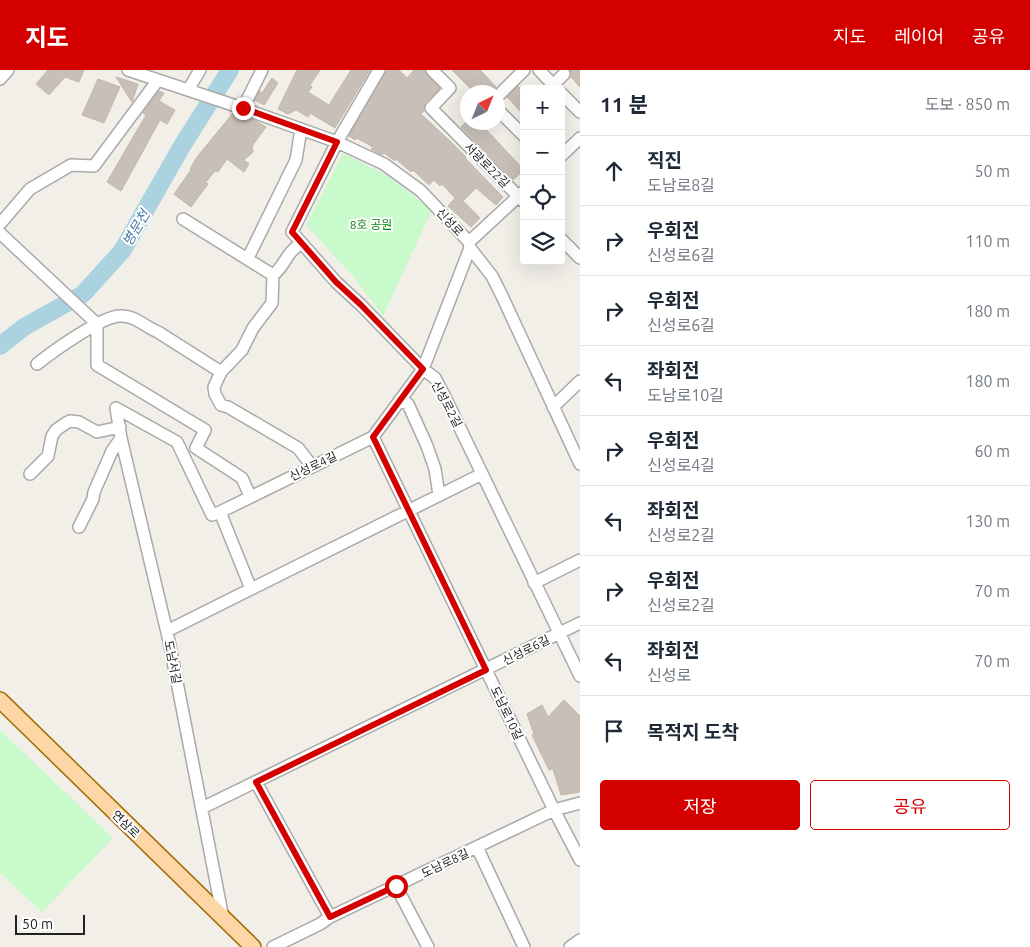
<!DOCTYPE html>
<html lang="ko">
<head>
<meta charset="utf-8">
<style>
  body { margin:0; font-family:Ubuntu,"Noto Sans KR",sans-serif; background:#f2f2f3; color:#1f2937 }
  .controls { position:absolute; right:15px; top:15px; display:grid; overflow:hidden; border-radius:5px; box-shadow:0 5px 20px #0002 }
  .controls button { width:45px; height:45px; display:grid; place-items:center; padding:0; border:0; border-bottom:1px solid #e0e1e3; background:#fff; color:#1f2937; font:25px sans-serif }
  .compass { position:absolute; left:460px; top:15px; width:45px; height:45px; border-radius:50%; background:#fff; box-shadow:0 5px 20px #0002; rotate:43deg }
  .scale { position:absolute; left:15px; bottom:12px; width:70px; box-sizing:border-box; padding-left:5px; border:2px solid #222; border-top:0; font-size:14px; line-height:18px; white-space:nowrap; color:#222; -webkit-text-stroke:4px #fff; paint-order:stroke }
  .stop { position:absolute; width:15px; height:15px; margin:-11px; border:4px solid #d40000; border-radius:50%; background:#fff }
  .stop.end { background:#d40000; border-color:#fff; box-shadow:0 1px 5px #0008 }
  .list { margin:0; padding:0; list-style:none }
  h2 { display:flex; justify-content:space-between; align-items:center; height:65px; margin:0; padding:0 20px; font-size:21px }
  h2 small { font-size:16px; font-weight:400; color:#747a83 }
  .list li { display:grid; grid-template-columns:32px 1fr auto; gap:15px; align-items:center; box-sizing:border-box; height:70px; padding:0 20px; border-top:1px solid #e0e1e3 }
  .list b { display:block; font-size:19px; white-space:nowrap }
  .list p { margin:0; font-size:16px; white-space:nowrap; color:#747a83 }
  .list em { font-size:16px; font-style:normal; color:#747a83 }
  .actions { display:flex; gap:10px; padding:15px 20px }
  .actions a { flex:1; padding:11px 0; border:1px solid #d40000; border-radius:5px; text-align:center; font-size:18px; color:#d40000 }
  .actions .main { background:#d40000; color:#fff }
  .icon { flex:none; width:28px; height:28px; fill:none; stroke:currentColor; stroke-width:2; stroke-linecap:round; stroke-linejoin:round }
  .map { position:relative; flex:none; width:580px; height:877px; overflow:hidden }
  header { display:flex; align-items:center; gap:30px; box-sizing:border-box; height:70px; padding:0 25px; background:#d40000; color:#fff }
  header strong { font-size:24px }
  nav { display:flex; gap:28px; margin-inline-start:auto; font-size:18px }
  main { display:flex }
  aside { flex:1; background:#fff }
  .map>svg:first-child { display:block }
  .park { fill:#c8facc }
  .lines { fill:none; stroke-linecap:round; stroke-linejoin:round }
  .river { stroke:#aad3df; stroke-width:18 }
  .building { fill:#c7bfb8; stroke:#c4b6ab }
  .minor-casing { stroke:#a9a9a9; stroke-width:14 }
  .major-casing { stroke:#a06b00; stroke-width:18 }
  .minor { stroke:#fff; stroke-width:11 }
  .major { stroke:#fcd6a4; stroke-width:15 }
  .route { stroke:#d40000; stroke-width:6 }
  .labels { text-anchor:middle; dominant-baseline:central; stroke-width:4; stroke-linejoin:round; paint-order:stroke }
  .street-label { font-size:12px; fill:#222; stroke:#fff }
  .park-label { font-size:12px; fill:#0c8416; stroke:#fff }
  .water-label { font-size:14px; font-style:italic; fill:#4a7aab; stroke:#fff }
</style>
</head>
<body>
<header>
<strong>지도</strong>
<nav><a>지도</a><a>레이어</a><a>공유</a></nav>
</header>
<main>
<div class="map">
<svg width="580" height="877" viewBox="0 0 580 877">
  <rect width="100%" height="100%" fill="#f2efe9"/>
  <path class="park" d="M343,83L387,105L432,140L383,246L351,204L306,155Z
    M0,660L113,768L42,842L0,803Z"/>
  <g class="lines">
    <path class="river" d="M0,276L24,257L83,224L122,181L182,76L230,0"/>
  </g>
  <path class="building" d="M48,0H84L79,12L65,7L49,25L36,14Z
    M297,0H320L310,15L312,17L308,22L329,35L351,0H370L335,58L310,43L308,47L296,40L288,44L278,39Z
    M386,0H399L407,8L414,0H425L427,5L440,18L425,33L424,41L421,44L451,72L466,87L465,88L503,127L496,135L476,118L463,131L480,148L471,157L448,136L455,128L442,114L440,116L434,110L429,115L413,100L411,102L396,89L395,91L384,83L382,85L371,79L373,77L357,68L355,70L349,66Z
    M452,0H480L496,17L492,22H474Z
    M570,0H580V17L571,7Z
    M116,7L138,14L132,32Z
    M272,8L278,13L264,35L255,30L260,21L262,23Z
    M98,9L120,17L104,53L82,45Z
    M518,16L524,22V45L507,27Z
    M159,21L164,23L159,31L175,40L167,54L160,50L121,121L107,112L146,45L143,43Z
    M233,43L256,51L266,57L252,76L253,82L244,90L249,94L244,102L227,89L218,102L215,101L206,112L208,114L191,137L174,124L191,100L190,99L197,87Z
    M466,52H479L524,100L513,110L461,57Z
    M564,630L580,646V722L561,725L553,699L549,700L532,665L534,664L527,644L542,635L548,647Z"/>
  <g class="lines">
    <defs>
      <path id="minor" d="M128,0L236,36L337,72L384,94L421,121L469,172L470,178L492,206L502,226L580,394
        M379,0L337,72L292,162L336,212L361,235L423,299L435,308L444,325L580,606
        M432,0L450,18L431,38L524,132
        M539,0L557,19
        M0,9L8,0
        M553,15L564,4
        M188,20L200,0
        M561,23L580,42
        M498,26L524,0
        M243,38L262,0
        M498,40L524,66
        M561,86L580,68
        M183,149L273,205
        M0,154L30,119L71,95L94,96L158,10
        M0,163L97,254V295L205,360L196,378L242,408L250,426
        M561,169L580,188
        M469,172L523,122
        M302,173C285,183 286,195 273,205L272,233L253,258L242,280L221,302L214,317L215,324L221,335L228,337L298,378L312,396
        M248,188L296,90L301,59
        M37,294C52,282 102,246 120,246C135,245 145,257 158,262L221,302
        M400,330L408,334L427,376L435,399L439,425
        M553,337L580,311
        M116,338L121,368L169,571L223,848
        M116,338L177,372L212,445L220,442
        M373,367L554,740L580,790
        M30,404L48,386L52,366L56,360L66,353L70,351L79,352L97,362L120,357
        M79,457L93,429L94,422L112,381L121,368
        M534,513L580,490
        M251,519L482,404
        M167,561L251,519L220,442L373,367L423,299L470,178
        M256,712L330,847
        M202,738L580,553
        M477,777L524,877
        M396,816L428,877
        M273,877L320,854L330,847L554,740L580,733
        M570,877L580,870"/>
      <path id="major" d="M0,630L253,877"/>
    </defs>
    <use href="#minor" class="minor-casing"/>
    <use href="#major" class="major-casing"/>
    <use href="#minor" class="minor"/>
    <use href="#major" class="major"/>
  </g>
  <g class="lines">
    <path class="route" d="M243,38L337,72L292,162L336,212L361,235L423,299L373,367L486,600L256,712L330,847L396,816"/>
  </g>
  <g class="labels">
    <g class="street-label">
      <text transform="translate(487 95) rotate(45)">서광로22길</text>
      <text transform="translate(450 152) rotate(47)">신성로</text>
      <text transform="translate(447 334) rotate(62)">신성로2길</text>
      <text transform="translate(313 396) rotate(-26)">신성로4길</text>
      <text transform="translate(526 580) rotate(-27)">신성로6길</text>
      <text transform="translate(173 592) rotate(79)">도남서길</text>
      <text transform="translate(507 643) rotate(64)">도남로10길</text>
      <text transform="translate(126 754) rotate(44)">연삼로</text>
      <text transform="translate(445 793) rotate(-26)">도남로8길</text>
    </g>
    <g class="park-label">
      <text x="371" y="154">8호 공원</text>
    </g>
    <g class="water-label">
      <text transform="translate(136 158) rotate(-59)">병문천</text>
    </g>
  </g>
</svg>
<div class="controls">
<button>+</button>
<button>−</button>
<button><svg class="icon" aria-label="locate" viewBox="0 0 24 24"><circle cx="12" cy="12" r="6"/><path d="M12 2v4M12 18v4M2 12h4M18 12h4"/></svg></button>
<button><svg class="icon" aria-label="layers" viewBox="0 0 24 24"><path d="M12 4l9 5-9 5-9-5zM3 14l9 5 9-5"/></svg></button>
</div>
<svg class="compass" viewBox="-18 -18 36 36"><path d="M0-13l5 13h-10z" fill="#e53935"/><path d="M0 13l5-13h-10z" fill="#747a83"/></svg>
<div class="scale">50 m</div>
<div class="stop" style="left:396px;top:816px"></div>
<div class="stop end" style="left:243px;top:38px"></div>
</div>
<aside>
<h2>11 분<small>도보 · 850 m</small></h2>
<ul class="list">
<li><svg class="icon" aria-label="ahead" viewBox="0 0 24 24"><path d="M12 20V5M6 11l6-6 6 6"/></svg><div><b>직진</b><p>도남로8길</p></div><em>50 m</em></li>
<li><svg class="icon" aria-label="right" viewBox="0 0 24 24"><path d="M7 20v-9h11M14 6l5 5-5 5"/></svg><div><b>우회전</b><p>신성로6길</p></div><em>110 m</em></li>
<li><svg class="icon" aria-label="right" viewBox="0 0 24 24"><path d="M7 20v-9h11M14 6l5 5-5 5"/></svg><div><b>우회전</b><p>신성로6길</p></div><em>180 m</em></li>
<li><svg class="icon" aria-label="left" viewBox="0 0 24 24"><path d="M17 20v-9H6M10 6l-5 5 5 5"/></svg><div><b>좌회전</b><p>도남로10길</p></div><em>180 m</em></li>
<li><svg class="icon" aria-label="right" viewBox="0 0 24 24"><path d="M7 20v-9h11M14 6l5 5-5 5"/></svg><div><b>우회전</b><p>신성로4길</p></div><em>60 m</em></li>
<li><svg class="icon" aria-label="left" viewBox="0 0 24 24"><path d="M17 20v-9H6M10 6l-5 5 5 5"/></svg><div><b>좌회전</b><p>신성로2길</p></div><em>130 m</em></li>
<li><svg class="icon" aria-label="right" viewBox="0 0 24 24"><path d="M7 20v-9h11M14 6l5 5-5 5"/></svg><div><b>우회전</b><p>신성로2길</p></div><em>70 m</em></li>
<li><svg class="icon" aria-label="left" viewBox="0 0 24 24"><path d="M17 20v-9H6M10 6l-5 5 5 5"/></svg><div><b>좌회전</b><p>신성로</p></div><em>70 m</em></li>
<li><svg class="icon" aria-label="arrive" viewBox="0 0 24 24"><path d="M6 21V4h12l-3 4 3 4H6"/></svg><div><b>목적지 도착</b></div></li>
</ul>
<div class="actions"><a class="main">저장</a><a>공유</a></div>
</aside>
</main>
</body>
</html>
